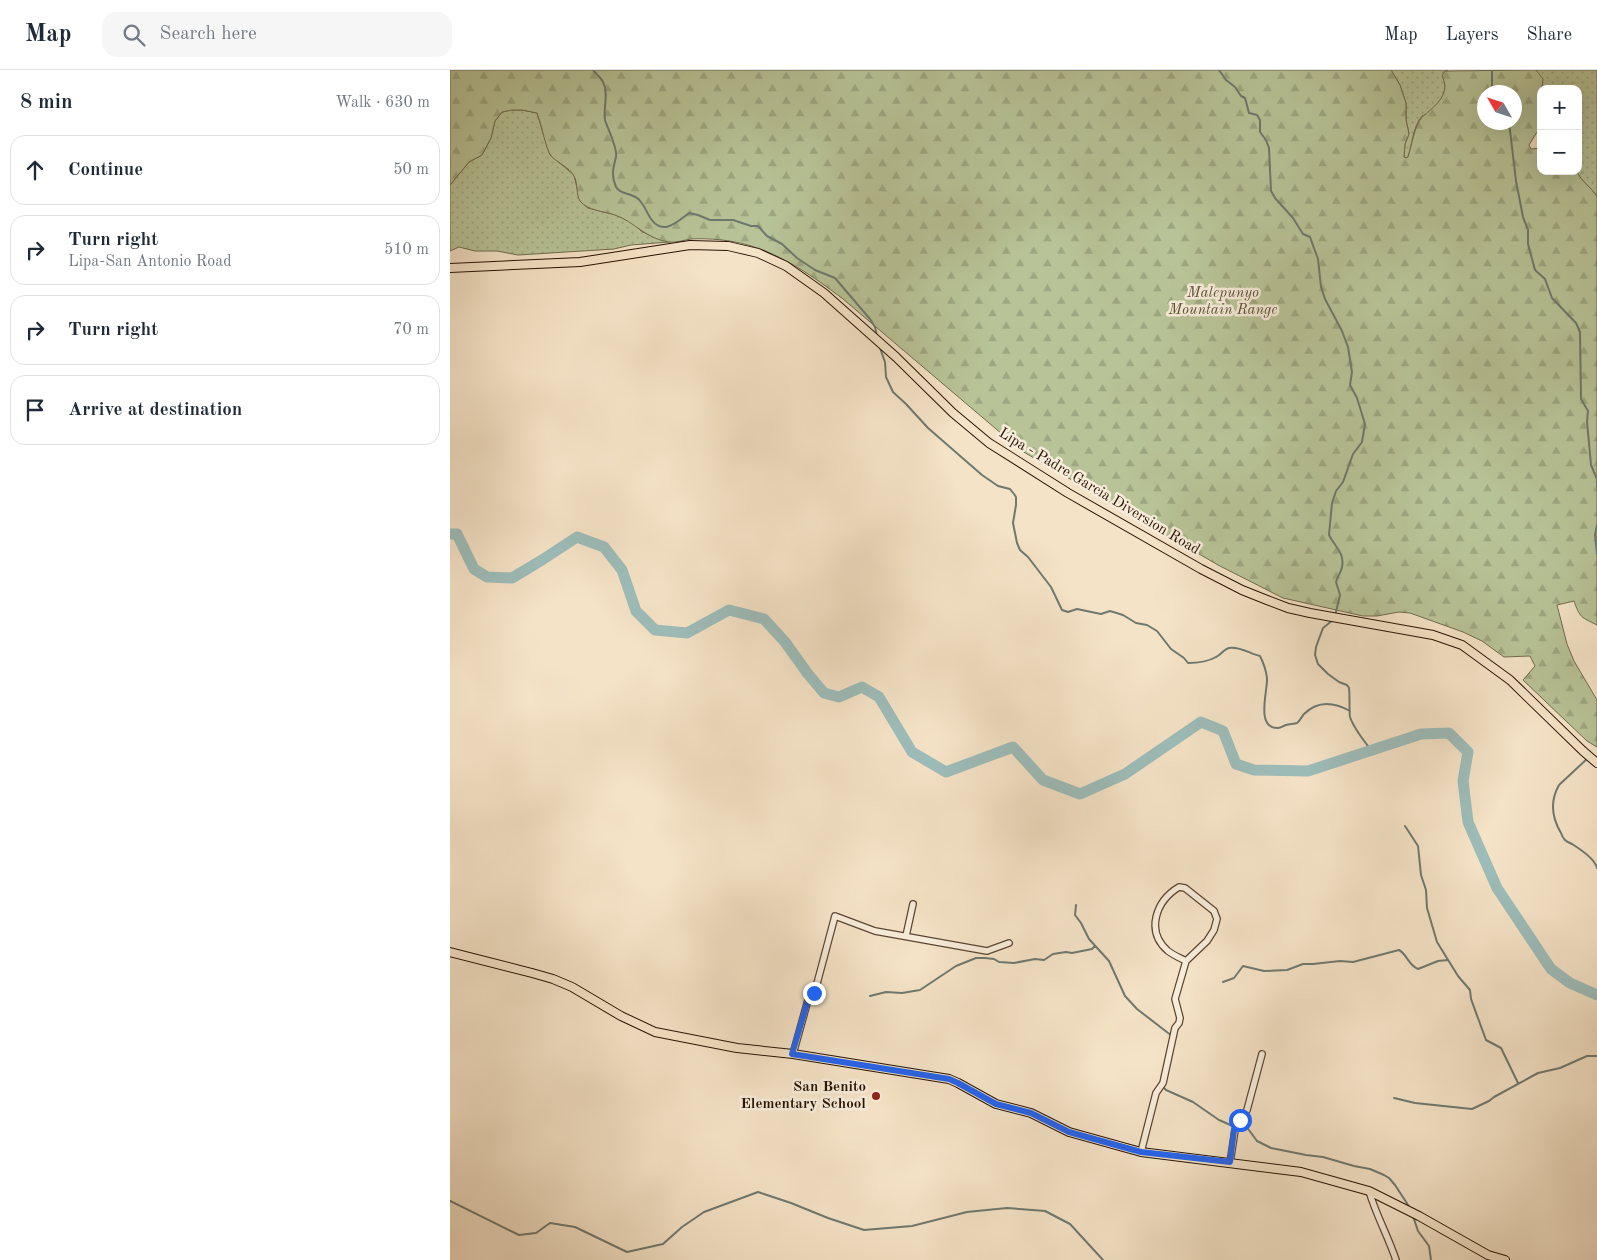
<!DOCTYPE html>
<html lang="en">
<head>
<meta charset="utf-8">
<style>
  body { margin:0; font-family:"Old Standard TT",serif; background:#f6f6f7; color:#1f2937 }
  .controls { position:absolute; right:15px; top:15px; display:grid; overflow:hidden; border-radius:10px; box-shadow:0 5px 20px #0002 }
  .controls button { width:45px; height:45px; display:grid; place-items:center; padding:0; border:0; border-bottom:1px solid #e0e1e3; background:#fff; color:#1f2937; font:25px sans-serif }
  .compass { position:absolute; left:1027px; top:15px; width:45px; height:45px; border-radius:50%; background:#fff; box-shadow:0 5px 20px #0002; rotate:309deg }
  .stop { position:absolute; width:15px; height:15px; margin:-11px; border:4px solid #2563eb; border-radius:50%; background:#fff }
  .stop.end { background:#2563eb; border-color:#fff; box-shadow:0 1px 5px #0008 }
  .list { margin:0; padding:0; list-style:none }
  h2 { display:flex; justify-content:space-between; align-items:center; height:65px; margin:0; padding:0 20px; font-size:21px }
  h2 small { font-size:16px; font-weight:400; color:#747a83 }
  .list li { display:grid; grid-template-columns:32px 1fr auto; gap:15px; align-items:center; box-sizing:border-box; height:70px; margin:0 10px 10px; padding:0 10px; border:1px solid #e0e1e3; border-radius:15px }
  .list b { display:block; font-size:19px; white-space:nowrap }
  .list p { margin:0; font-size:16px; white-space:nowrap; color:#747a83 }
  .list em { font-size:16px; font-style:normal; color:#747a83 }
  .icon { flex:none; width:28px; height:28px; fill:none; stroke:currentColor; stroke-width:2; stroke-linecap:round; stroke-linejoin:round }
  .map { position:relative; flex:none; width:1147px; height:1190px; overflow:hidden }
  header { display:flex; align-items:center; gap:30px; box-sizing:border-box; height:70px; padding:0 25px; background:#fff; border-bottom:1px solid #e0e1e3 }
  header strong { font-size:24px }
  nav { display:flex; gap:28px; margin-inline-start:auto; font-size:18px }
  .search { width:350px; height:45px; background:#f6f6f7; display:flex; align-items:center; gap:12px; box-sizing:border-box; padding:0 18px; border-radius:15px; color:#747a83; font-size:19px }
  main { display:flex }
  aside { flex:1; background:#fff }
  .map>svg:first-child { display:block }
  .grass { fill:url(#grass-dots); stroke:#706b4d }
  .forest { fill:url(#forest-firs); stroke:#706b4d; fill-rule:evenodd }
  .lines { fill:none; stroke-linecap:round; stroke-linejoin:round }
  .stream { stroke:#6e7970; stroke-width:2 }
  .river { stroke:#9dbdba; stroke-width:11 }
  .minor-casing { stroke:#5b4633; stroke-width:8 }
  .major-casing { stroke:#281202; stroke-width:10 }
  .minor { stroke:#f8eddb; stroke-width:5.5 }
  .major { stroke:#f5e3c7; stroke-width:8 }
  .route { stroke:#2563eb; stroke-width:6 }
  .poi-dot { fill:#8f2418; stroke:#f8eddb; stroke-width:2 }
  .labels { text-anchor:middle; dominant-baseline:central; stroke-width:5; stroke-linejoin:round; paint-order:stroke }
  .park-label { font-size:15px; font-style:italic; fill:#5a5036; stroke:#f8eddb }
  .street-label { font-size:15px; fill:#281202; stroke:#f8eddb }
  .poi-label { font-size:15px; font-weight:bold; fill:#281202; stroke:#f8eddb; text-anchor:end }
</style>
</head>
<body>
<header>
<strong>Map</strong>
<div class="search"><svg class="icon" aria-label="search" viewBox="0 0 24 24"><circle cx="10" cy="10" r="6"/><path d="M15 15l6 6"/></svg>Search here</div>
<nav><a>Map</a><a>Layers</a><a>Share</a></nav>
</header>
<main>
<aside>
<h2>8 min<small>Walk · 630 m</small></h2>
<ul class="list">
<li><svg class="icon" aria-label="ahead" viewBox="0 0 24 24"><path d="M12 20V5M6 11l6-6 6 6"/></svg><div><b>Continue</b></div><em>50 m</em></li>
<li><svg class="icon" aria-label="right" viewBox="0 0 24 24"><path d="M7 20v-9h11M14 6l5 5-5 5"/></svg><div><b>Turn right</b><p>Lipa-San Antonio Road</p></div><em>510 m</em></li>
<li><svg class="icon" aria-label="right" viewBox="0 0 24 24"><path d="M7 20v-9h11M14 6l5 5-5 5"/></svg><div><b>Turn right</b></div><em>70 m</em></li>
<li><svg class="icon" aria-label="arrive" viewBox="0 0 24 24"><path d="M6 21V4h12l-3 4 3 4H6"/></svg><div><b>Arrive at destination</b></div></li>
</ul>
</aside>
<div class="map">
<svg width="1147" height="1190" viewBox="0 0 1147 1190">
  <defs>
    <pattern id="grass-dots" width="8" height="8" patternUnits="userSpaceOnUse" patternTransform="scale(1.25)"><rect width="8" height="8" fill="#b8c498"/><path d="M2 2h.1M6 6h.1" fill="none" stroke="#9ea781" stroke-width="1.8" stroke-linecap="round"/></pattern>
    <pattern id="forest-firs" width="22" height="20" patternUnits="userSpaceOnUse" patternTransform="scale(1.25)"><rect width="22" height="20" fill="#b8c498"/><path d="M5 1l3.5 6h-7zM16 11l3.5 6h-7z" fill="#9ea781"/></pattern>
  </defs>
  <rect width="100%" height="100%" fill="#f5e3c7"/>
  <filter id="stains"><feTurbulence type="fractalNoise" baseFrequency=".004" numOctaves="4"/><feColorMatrix values="0 0 0 0 .2 0 0 0 0 .09 0 0 0 0 .02 0 0 0 .5 -.17"/></filter>
  <radialGradient id="worn" r=".72"><stop offset=".6" stop-color="#630" stop-opacity="0"/><stop offset="1" stop-color="#630" stop-opacity=".3"/></radialGradient>
  <path class="grass" d="M941,0H998L995,1C996,23 995,27 979,42C977,44 974,45 972,46C963,56 962,75 958,87L956,88H954L955,74L959,63L956,50V33L950,15Z
    M1086,0H1147V127C1141,116 1130,112 1127,101H1128V19H1092L1093,16Z
    M62,40H72L87,43L100,85L124,105L130,131L138,138L166,145L182,152L191,161L203,167L220,172L181,175L164,179L68,185L47,181H25L9,177L0,181V115L19,92L32,85L41,68L45,51L52,42Z"/>
  <path class="forest" d="M0,0H941L950,15L956,33V50L959,64L955,74L954,87L956,88L958,87C962,75 964,57 972,47C973,46 978,43 978,42C990,32 1000,21 992,6L995,1L1086,0L1093,9L1092,19H1091V59L1087,62L1079,75L1081,79L1091,78V101H1127C1131,112 1141,116 1147,127V555C1131,547 1130,548 1124,531L1107,535L1117,574L1124,591L1147,630V677L1137,671L1073,610L1085,596L1080,586L1054,587L1032,571L1013,562L960,543L949,542L927,546H913L833,528L768,495L572,381L393,229C364,207 333,185 298,175C281,170 259,168 241,169C234,170 226,173 219,172C196,169 185,152 165,145C154,141 138,141 130,131C126,125 128,113 124,106C120,98 108,93 101,86C96,79 91,53 87,43L72,40H62L52,42L45,51L41,68L32,85L19,92L0,115ZM1034,22H1064V52H1034Z"/>
  <g class="lines">
    <path class="stream" d="M143,0C146,4 151,8 153,12C159,24 153,38 155,50C158,60 168,78 166,87C163,98 161,106 166,117C171,126 185,122 191,132C195,137 197,143 201,149C213,166 227,152 239,143L248,145L260,150H283L301,156H308L317,166L332,174L347,188L365,200L385,208L420,249L425,257L427,266
      M769,0L776,10L785,17L791,26L795,28L799,43L807,45L810,50V62L816,70L819,78L821,121L825,128L843,148L853,164L860,167L868,189L871,217L875,229L892,261L898,277L902,302L900,315L907,328L915,354L912,372L903,384L893,412L886,421L882,433L879,465C885,477 895,483 892,497C891,503 887,507 886,512L890,525L885,546
      M1042,0V16L1043,22
      M1059,52L1066,111L1073,147L1078,160V174L1085,200L1095,209L1102,228L1126,253L1130,262L1131,329L1138,341L1137,352L1140,384L1141,395L1147,409V416
      M430,278L435,292L436,307L443,322L456,334L478,358L532,405L548,416L560,419L564,424L566,427V435L563,453L567,473L570,480L578,487L601,517L612,540L618,542L627,539L651,544L660,541L673,545L686,553L697,555L707,561L721,579L734,588L738,593C747,593 759,591 766,587C771,585 774,579 779,578C790,576 800,584 810,586C814,594 816,600 817,608C818,620 805,659 828,658C831,658 833,656 836,655C839,654 844,654 847,653C850,651 852,646 854,644C868,630 884,632 900,641
      M1147,455L1145,465L1147,484
      M883,550L873,558L866,577L865,585L868,594L878,604L889,612L897,615L899,618C900,627 899,640 900,647C904,659 914,671 922,681
      M1138,688L1109,715C1100,731 1102,748 1111,763C1112,766 1113,768 1115,770C1117,772 1120,773 1122,774C1130,779 1145,789 1147,798
      M955,756L968,776L971,805L976,820L977,838L987,872L1008,906L1020,920L1021,929L1036,970L1051,978L1068,1013
      M626,835L625,845L631,853L639,869L659,891L675,926L687,939L722,966
      M773,912L784,908L793,896L814,901L837,900L853,894H863L890,891L903,892L949,880C957,884 958,895 968,899L988,891L998,890
      M420,926L436,922L452,923L470,920L506,896L526,888H535L544,889L549,892L564,893L585,889L594,890L603,884L616,882L622,883L642,879L645,876
      M713,1017L716,1020L743,1032L769,1050L785,1057
      M944,1028L965,1033L1022,1039L1039,1031L1044,1027L1088,1003L1110,998L1137,986H1147
      M791,1055L796,1056L807,1071L821,1078L856,1085L873,1087L904,1096L920,1099L934,1105L939,1108L945,1115L960,1138
      M0,1131L69,1165L86,1163L100,1153L125,1157L177,1182L213,1174L232,1157L254,1142L308,1122L341,1133L378,1148L414,1160L462,1156L517,1142L557,1138L595,1141L620,1154L653,1190
      M963,1146L968,1161L979,1176L981,1190"/>
    <path class="river" d="M0,464H7L24,499L37,507L62,508L92,490L127,467L154,477L172,500L186,541L205,560L237,563L279,540L314,549L335,572L358,604L374,623L389,627L412,617L429,627L462,682L496,702L563,677L593,710L630,724L675,704L751,652L773,661L786,694L804,700L858,701L971,664L999,663L1018,682L1013,711L1018,752L1047,818L1101,899L1120,913L1147,925"/>
    <defs>
      <path id="minor" d="M456,866L463,834
        M343,984L358,930L365,921L385,846L425,861L537,881L559,873
        M691,1082L706,1023L713,1013L725,958L729,953L730,948L725,929L736,891L757,871L764,860L767,849L764,841L735,818L729,817C706,831 695,861 718,881C723,885 730,888 736,891
        M780,1093L785,1060L797,1040L812,984
        M919,1121C926,1145 938,1166 946,1190"/>
      <path id="major" d="M0,198L130,192L240,175L278,176L308,183L336,196L374,223L446,287L503,343L539,373L618,423L751,499L792,520L817,530L838,538L860,543L983,565L1012,575L1060,610L1133,681L1147,693
        M0,882L82,903L103,909L122,917L171,946L205,962L287,978L343,984L499,1009L508,1013L546,1034L581,1043L619,1062L691,1082L851,1102L919,1121L969,1146L1038,1185L1055,1190"/>
    </defs>
    <use href="#minor" class="minor-casing"/>
    <use href="#major" class="major-casing"/>
    <use href="#minor" class="minor"/>
    <use href="#major" class="major"/>
  </g>
  <g class="lines">
    <path class="route" d="M364,923L358,930L342,984L499,1009L508,1013L546,1034L581,1043L619,1062L691,1082L780,1092L784,1060L790,1050"/>
  </g>
  <circle class="poi-dot" cx="426" cy="1026" r="5"/>
  <g class="labels">
    <g class="park-label">
      <text x="773" y="223">Malepunyo<tspan x="773" dy="17">Mountain Range</tspan></text>
    </g>
    <g class="street-label">
      <text transform="translate(649 422) rotate(31)">Lipa - Padre Garcia Diversion Road</text>
    </g>
    <g class="poi-label">
      <text x="416" y="1017">San Benito<tspan x="416" dy="17">Elementary School</tspan></text>
    </g>
  </g>
  <rect width="100%" height="100%" filter="url(#stains)"/>
  <rect width="100%" height="100%" fill="url(#worn)"/>
</svg>
<div class="controls">
<button>+</button>
<button>−</button>
</div>
<svg class="compass" viewBox="-18 -18 36 36"><path d="M0-13l5 13h-10z" fill="#e53935"/><path d="M0 13l5-13h-10z" fill="#747a83"/></svg>
<div class="stop" style="left:790px;top:1050px"></div>
<div class="stop end" style="left:364px;top:923px"></div>
</div>
</main>
</body>
</html>
